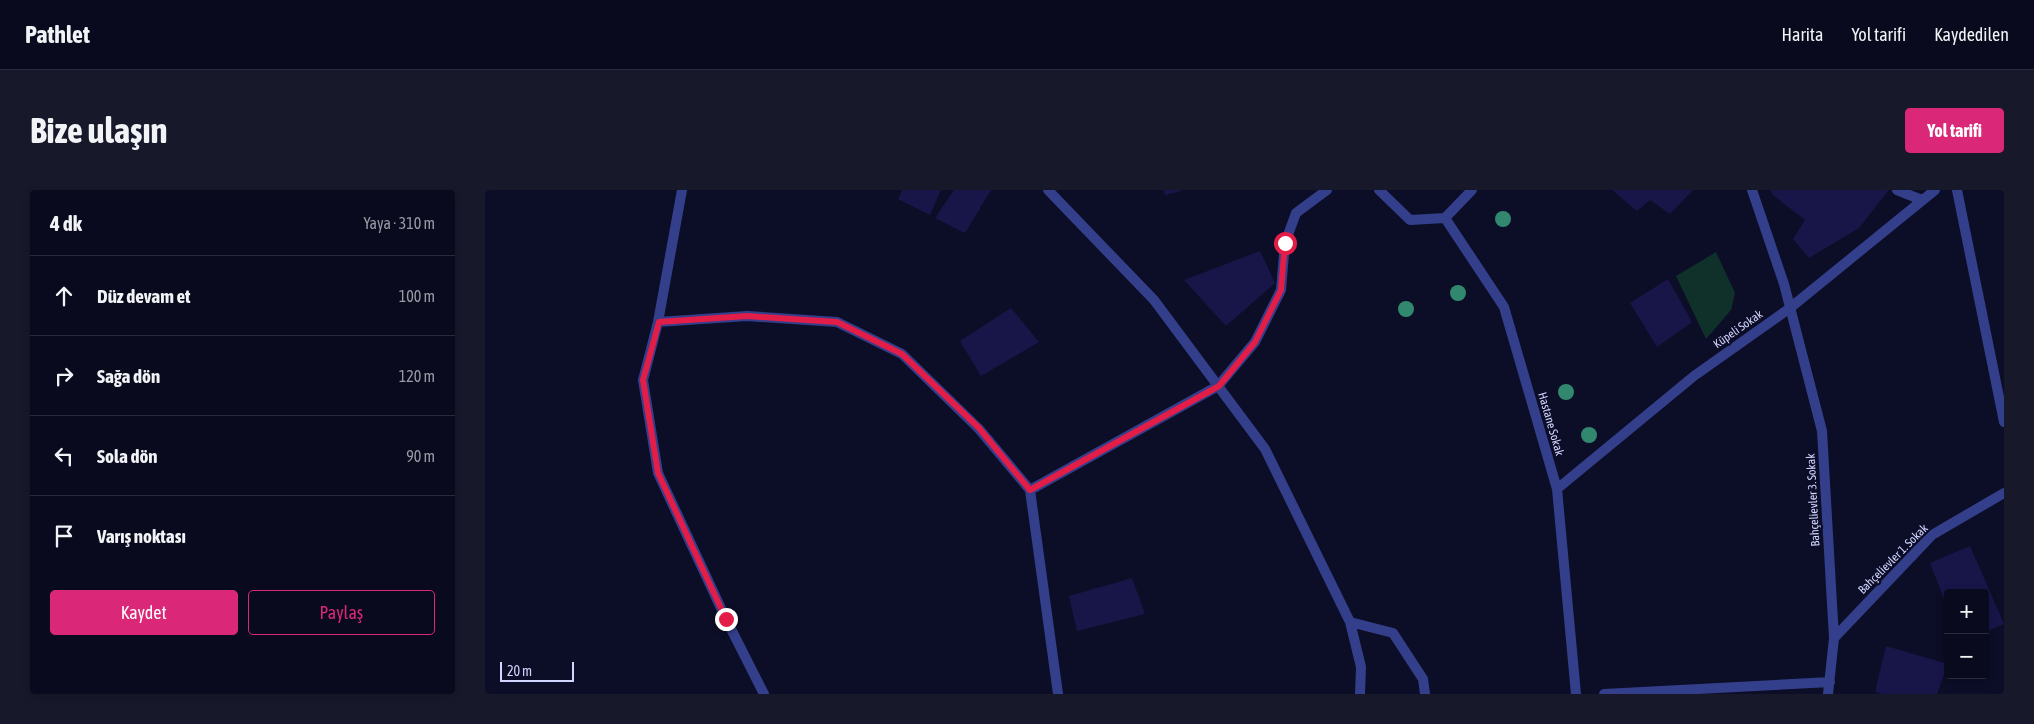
<!DOCTYPE html>
<html lang="tr">
<head>
<meta charset="utf-8">
<style>
  body { margin:0; font-family:"Asap Condensed",sans-serif; background:#17182a; color:#f1f3f6 }
  .controls { position:absolute; right:15px; bottom:15px; display:grid; overflow:hidden; border-radius:5px; box-shadow:0 2px 8px #0003 }
  .controls button { width:45px; height:45px; display:grid; place-items:center; padding:0; border:0; border-bottom:1px solid #292b3b; background:#090a1d; color:#f1f3f6; font:25px sans-serif }
  .scale { position:absolute; left:15px; bottom:12px; width:74px; box-sizing:border-box; padding-left:5px; border:2px solid #d2d5ff; border-top:0; font-size:14px; line-height:18px; white-space:nowrap; color:#d2d5ff; -webkit-text-stroke:4px #0c0d27; paint-order:stroke }
  .stop { position:absolute; width:15px; height:15px; margin:-11px; border:4px solid #e11d48; border-radius:50%; background:#fff }
  .stop.end { background:#e11d48; border-color:#fff; box-shadow:0 1px 5px #0008 }
  .list { margin:0; padding:0; list-style:none }
  h2 { display:flex; justify-content:space-between; align-items:center; height:65px; margin:0; padding:0 20px; font-size:21px }
  h2 small { font-size:16px; font-weight:400; color:#999aa4 }
  .list li { display:grid; grid-template-columns:32px 1fr auto; gap:15px; align-items:center; box-sizing:border-box; height:80px; padding:0 20px; border-top:1px solid #292b3b }
  .list b { display:block; font-size:19px; white-space:nowrap }
  .list em { font-size:16px; font-style:normal; color:#999aa4 }
  .actions { display:flex; gap:10px; padding:15px 20px }
  .actions a { flex:1; padding:11px 0; border:1px solid #db2777; border-radius:5px; text-align:center; font-size:18px; color:#db2777 }
  .actions .main { background:#db2777; color:#fff }
  .icon { flex:none; width:28px; height:28px; fill:none; stroke:currentColor; stroke-width:2; stroke-linecap:round; stroke-linejoin:round }
  .map { position:relative; flex:none; width:1519px; height:504px; overflow:hidden; border-radius:5px }
  header { display:flex; align-items:center; gap:30px; box-sizing:border-box; height:70px; padding:0 25px; background:#090a1d; border-bottom:1px solid #292b3b }
  header strong { font-size:24px }
  nav { display:flex; gap:28px; margin-inline-start:auto; font-size:18px }
  .intro { display:flex; align-items:center; justify-content:space-between; box-sizing:border-box; height:120px; padding:0 30px }
  h1 { margin:0; font-size:35px }
  .button { padding:12px 22px; border-radius:5px; background:#db2777; color:#fff; font-size:18px; font-weight:700 }
  main { display:flex; gap:30px; padding:0 30px }
  aside { flex:1; background:#090a1d; border-radius:5px; box-shadow:0 2px 8px #0003 }
  .map>svg:first-child { display:block }
  .green { fill:#0f312a }
  .building { fill:#181649 }
  .lines { fill:none; stroke-linecap:round; stroke-linejoin:round }
  .service { stroke:#333f8a; stroke-width:10 }
  .minor { stroke:#333f8a; stroke-width:10 }
  .tree { fill:#32886e }
  .route { stroke:#e11d48; stroke-width:6 }
  .labels { text-anchor:middle; dominant-baseline:central; stroke-width:4.5; stroke-linejoin:round; paint-order:stroke }
  .street-label { font-size:12px; fill:#d2d5ff; stroke:#0c0d27 }
</style>
</head>
<body>
<header>
<strong>Pathlet</strong>
<nav><a>Harita</a><a>Yol tarifi</a><a>Kaydedilen</a></nav>
</header>
<div class="intro"><h1>Bize ulaşın</h1><a class="button">Yol tarifi</a></div>
<main>
<aside>
<h2>4 dk<small>Yaya · 310 m</small></h2>
<ul class="list">
<li><svg class="icon" aria-label="ahead" viewBox="0 0 24 24"><path d="M12 20V5M6 11l6-6 6 6"/></svg><div><b>Düz devam et</b></div><em>100 m</em></li>
<li><svg class="icon" aria-label="right" viewBox="0 0 24 24"><path d="M7 20v-9h11M14 6l5 5-5 5"/></svg><div><b>Sağa dön</b></div><em>120 m</em></li>
<li><svg class="icon" aria-label="left" viewBox="0 0 24 24"><path d="M17 20v-9H6M10 6l-5 5 5 5"/></svg><div><b>Sola dön</b></div><em>90 m</em></li>
<li><svg class="icon" aria-label="arrive" viewBox="0 0 24 24"><path d="M6 21V4h12l-3 4 3 4H6"/></svg><div><b>Varış noktası</b></div></li>
</ul>
<div class="actions"><a class="main">Kaydet</a><a>Paylaş</a></div>
</aside>
<div class="map">
<svg width="1519" height="504" viewBox="0 0 1519 504">
  <rect width="100%" height="100%" fill="#0c0d27"/>
  <path class="green" d="M1231,62L1250,103L1246,120L1221,149L1191,86Z"/>
  <path class="building" d="M417,0H456L445,25L413,9Z
    M469,0H506L480,43L450,28Z
    M679,0H696V1L680,5Z
    M1127,0H1208L1185,24L1165,10L1152,21Z
    M1285,0H1402L1403,1L1374,38L1324,68L1308,49L1320,30L1288,5Z
    M775,61L790,93L741,136L699,90Z
    M1183,89L1207,132L1172,157L1145,113Z
    M526,118L554,152L496,186L475,151Z
    M1485,356L1519,434L1500,442V403H1463V419L1445,373Z
    M647,388L660,424L592,441L584,406Z
    M1401,456L1463,474L1452,504H1397L1390,502Z"/>
  <g class="lines">
    <path class="service" d="M197,0L173,132L158,190L173,283L241,429L279,504
      M173,132L262,126L352,132L417,164L494,239L545,300L573,504
      M545,300L733,196L770,152L796,100L800,53L811,23L842,0"/>
    <path class="minor" d="M563,0L669,110L780,259L865,432L876,477L875,504
      M894,0L925,30L960,28
      M1267,0L1299,94L1337,241L1349,448L1343,504
      M1412,0L1437,10
      M1472,0L1519,232
      M960,28L1019,117L1072,299L1091,504
      M960,28L987,0
      M1072,299L1209,186L1305,118L1450,0
      M865,432L908,443L938,489L940,504
      M1349,448L1447,345L1519,303
      M1119,504L1345,492"/>
  </g>
  <g class="tree">
    <circle cx="1018" cy="29" r="8"/>
    <circle cx="973" cy="103" r="8"/>
    <circle cx="921" cy="119" r="8"/>
    <circle cx="1081" cy="202" r="8"/>
    <circle cx="1104" cy="245" r="8"/>
  </g>
  <g class="lines">
    <path class="route" d="M241,429L173,283L158,190L174,132L262,126L352,132L417,164L494,238L545,300L734,196L770,152L796,100L800,53"/>
  </g>
  <g class="labels">
    <g class="street-label">
      <text transform="translate(1253 139) rotate(-35)">Küpeli Sokak</text>
      <text transform="translate(1066 234) rotate(74)">Hastane Sokak</text>
      <text transform="translate(1328 310) rotate(-93)">Bahçelievler 3. Sokak</text>
      <text transform="translate(1408 369) rotate(-45)">Bahçelievler 1. Sokak</text>
    </g>
  </g>
</svg>
<div class="controls">
<button>+</button>
<button>−</button>
</div>
<div class="scale">20 m</div>
<div class="stop" style="left:800px;top:53px"></div>
<div class="stop end" style="left:241px;top:429px"></div>
</div>
</main>
</body>
</html>
